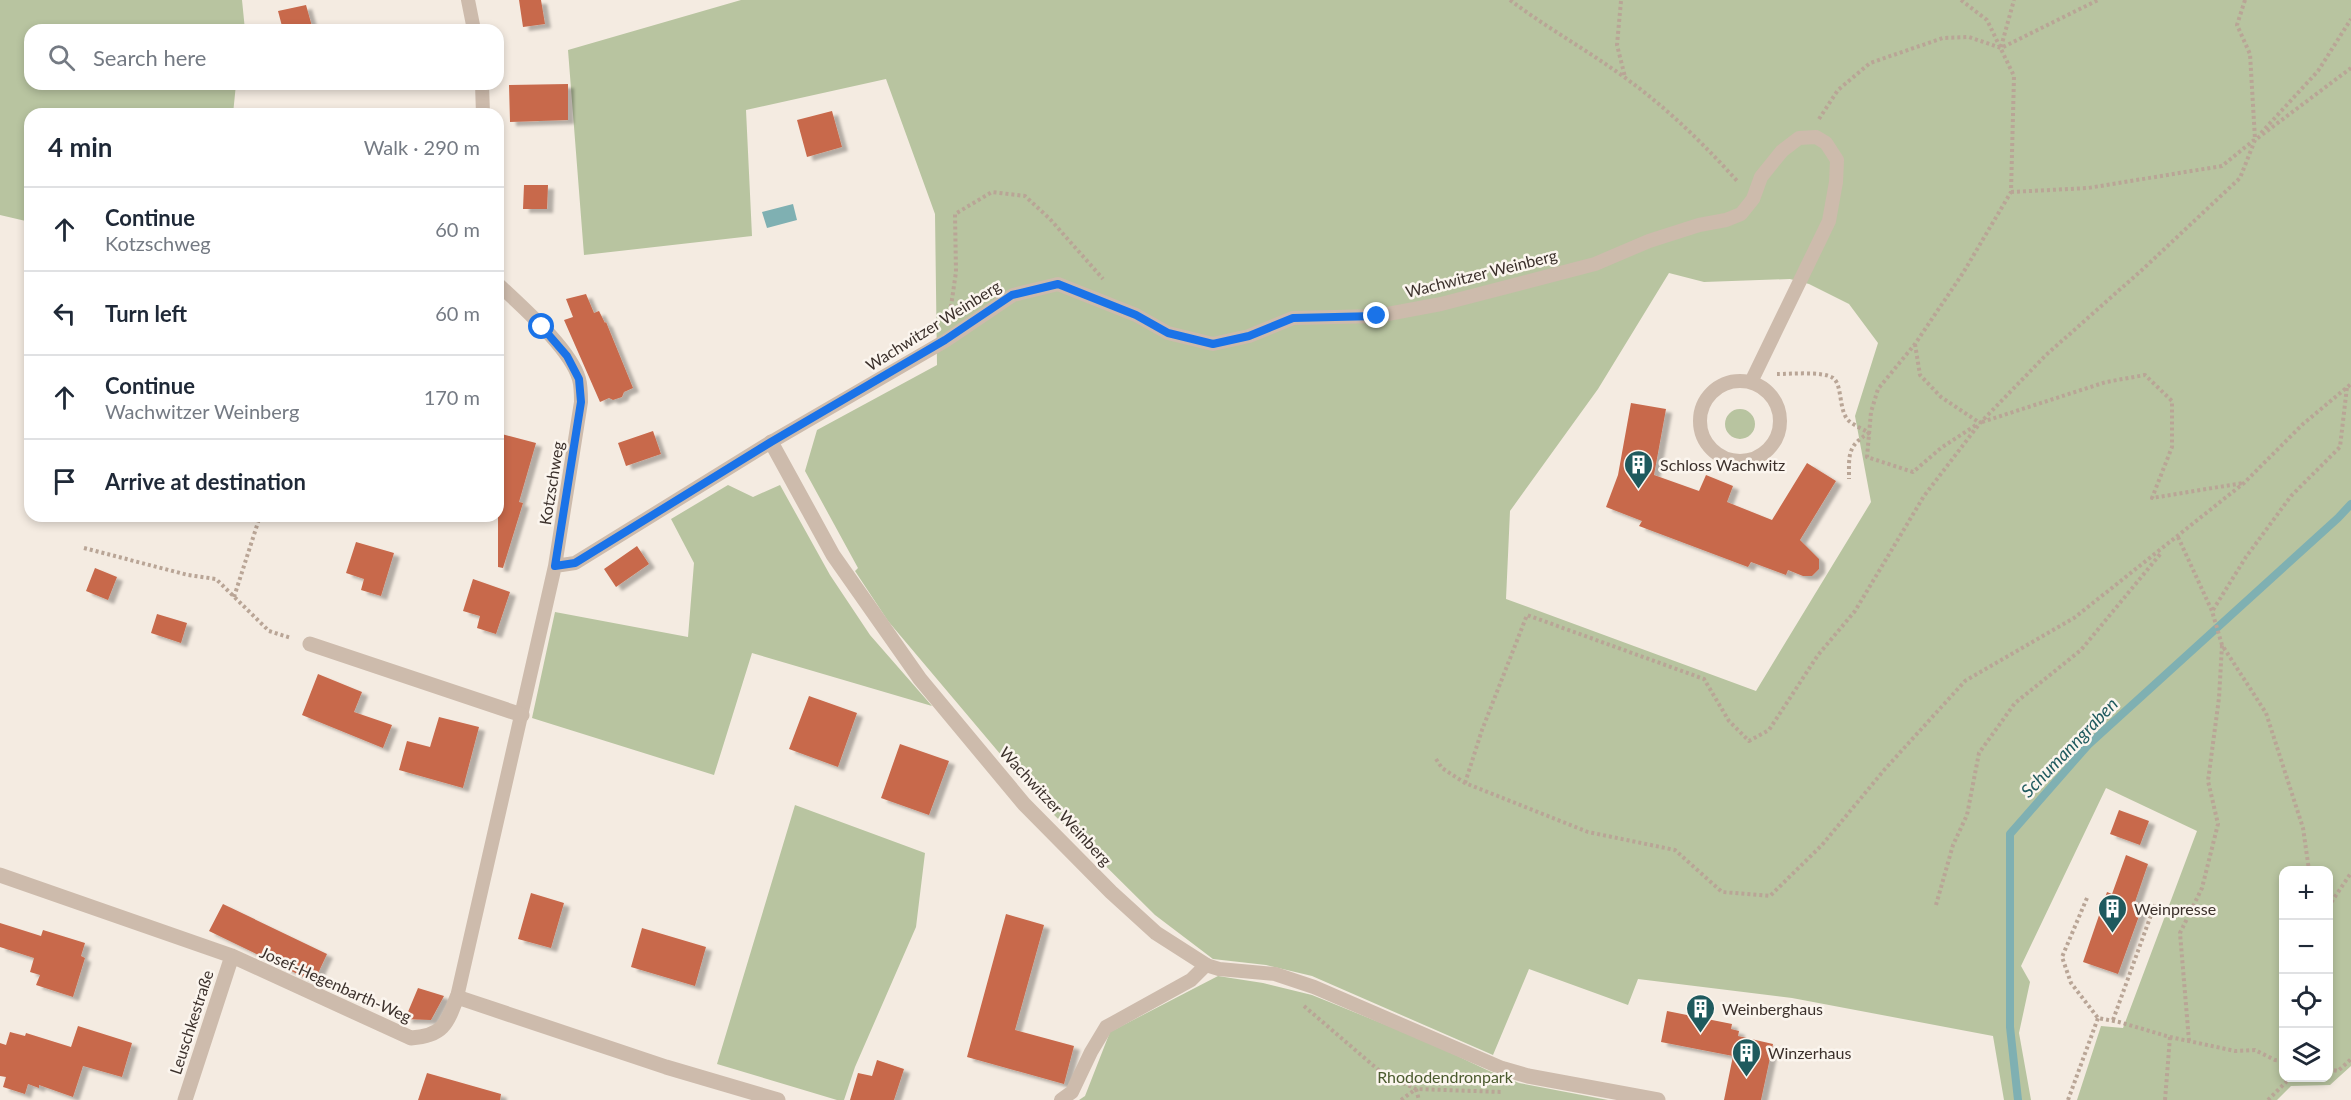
<!DOCTYPE html>
<html lang="en">
<head>
<meta charset="utf-8">
<style>
  body { margin:0; font-family:Lato,sans-serif; background:#f6f6f7; color:#1f2937 }
  .controls { position:absolute; right:18px; bottom:18px; display:grid; overflow:hidden; border-radius:12px; box-shadow:0 3px 9px #0003 }
  .controls button { width:54px; height:54px; display:grid; place-items:center; padding:0; border:0; border-bottom:2px solid #e0e1e3; background:#fff; color:#1f2937; font:30px sans-serif }
  .stop { position:absolute; width:18px; height:18px; margin:-14px; border:4px solid #1a73e8; border-radius:50%; background:#fff }
  .stop.end { background:#1a73e8; border-color:#fff; box-shadow:0 2px 6px #0008 }
  .list { margin:0; padding:0; list-style:none }
  h2 { display:flex; justify-content:space-between; align-items:center; height:78px; margin:0; padding:0 24px; font-size:26px }
  h2 small { font-size:20px; font-weight:400; color:#747a83 }
  .list li { display:grid; grid-template-columns:39px 1fr auto; gap:18px; align-items:center; box-sizing:border-box; height:84px; padding:0 24px; border-top:2px solid #e0e1e3 }
  .list b { display:block; font-size:22px; white-space:nowrap }
  .list p { margin:0; font-size:20px; white-space:nowrap; color:#747a83 }
  .list em { font-size:20px; font-style:normal; color:#747a83 }
  .icon { flex:none; width:33px; height:33px; fill:none; stroke:currentColor; stroke-width:2; stroke-linecap:round; stroke-linejoin:round }
  .map { position:relative; flex:none; width:2351px; height:1100px; overflow:hidden }
  .search { position:absolute; background:#fff; box-shadow:0 3px 9px #0003; left:24px; top:24px; width:480px; height:66px; display:flex; align-items:center; gap:15px; box-sizing:border-box; padding:0 21px; border-radius:18px; color:#747a83; font-size:22px }
  .panel { position:absolute; background:#fff; box-shadow:0 3px 9px #0003; left:24px; top:108px; width:480px; height:414px; border-radius:18px }
  .map>svg:first-child { display:block }
  .green { fill:#b8c4a0; fill-rule:evenodd }
  .water { fill:#7fb0b2 }
  .lines { fill:none; stroke-linecap:round; stroke-linejoin:round }
  .stream { stroke:#7fb0b2; stroke-width:8 }
  .building { fill:#c8694b; filter:url(#shadow) }
  .path { stroke:#b9a596; stroke-width:4; stroke-dasharray:3 3; stroke-linecap:butt }
  .service { stroke:#cdbbac; stroke-width:14 }
  .minor { stroke:#cdbbac; stroke-width:15 }
  .route { stroke:#1a73e8; stroke-width:8 }
  .labels { text-anchor:middle; dominant-baseline:central; stroke-width:5; stroke-linejoin:round; paint-order:stroke }
  .street-label { font-size:16px; fill:#3b302b; stroke:#fbf5ee }
  .poi-label { font-size:16px; fill:#3b302b; stroke:#fbf5ee; text-anchor:start }
  .park-label { font-size:16px; fill:#4a5a2e; stroke:#fbf5ee }
  .water-label { font-size:18px; font-style:italic; fill:#1f5a5e; stroke:#fbf5ee }
</style>
</head>
<body>
<div class="map">
<svg width="2351" height="1100" viewBox="0 0 2351 1100">
  <defs>
    <filter id="shadow"><feDropShadow dx="6" dy="4" stdDeviation="1.5" flood-color="#0004"/></filter>
  </defs>
  <rect width="100%" height="100%" fill="#f4ebe1"/>
  <path class="green" d="M0,0H242L245,30H30V84H236L233,114H30V222L0,215Z
    M741,0H2351V1066L2330,1085L2291,1086L2277,1100H2077L2101,1026L2123,1028L2197,831L2106,788L2021,966L2030,982L2019,1033L2031,1100H2004L1993,1036L1792,998L1638,979L1628,1005L1529,969L1493,1055L1312,976L1266,965L1213,959L1155,915L1039,800L888,621L855,571L858,568L805,471L817,430L937,365L935,214L886,79L746,110L752,236L584,255L568,50ZM1669,273L1704,282L1790,279L1809,284L1849,304L1878,343L1855,416L1871,502L1756,691L1506,599L1510,511L1598,389ZM2284,870H2328V1078H2284Z
    M1725 424a15 15 0 1 1 30 0a15 15 0 1 1-30 0Z
    M728,485L753,497L780,485L830,575L870,635L932,706L752,653L714,775L532,718L555,612L688,637L694,563L671,519Z
    M795,805L925,853L916,927L855,1067L844,1100H837L717,1064Z
    M1218,976L1263,983L1312,995L1428,1042L1487,1070L1519,1083L1608,1100H1079L1085,1096L1110,1032Z"/>
  <path class="water" d="M793,204L797,220L767,228L762,212Z"/>
  <g class="lines">
    <path class="stream" d="M2018,1100L2010,1027V834L2088,745L2338,518L2351,504"/>
  </g>
  <path class="building" d="M519,0H541L545,24L523,27Z
    M306,5L313,30H283L278,11Z
    M568,84V120L510,122L509,85Z
    M832,111L842,147L807,157L797,120Z
    M524,185H548L547,209H523Z
    M586,294L594,313L599,311L605,323L606,322L633,388L624,392L622,397L613,400L609,398L600,402L564,320L573,317L566,299Z
    M1631,403L1666,409L1654,475L1699,491L1706,475L1733,486L1727,502L1772,520L1807,463L1836,481L1800,540L1819,559V569L1812,576H1803L1788,570L1786,575L1751,562L1748,567L1639,526L1642,521L1606,507L1618,475Z
    M653,431L661,454L626,466L618,443Z
    M498,433L536,443L519,502L523,503L503,568L498,567Z
    M356,542L394,553L381,596L361,590L364,579L346,573Z
    M637,546L649,564L616,587L604,569Z
    M95,568L117,577L108,600L86,591Z
    M473,579L510,592L496,634L477,628L480,616L463,611Z
    M157,614L187,623L181,643L151,633Z
    M318,674L362,692L354,712L392,725L383,748L302,715Z
    M809,696L857,713L838,767L789,749Z
    M439,717L479,727L463,788L399,770L407,741L430,747Z
    M900,744L949,761L929,815L881,798Z
    M2119,810L2149,821L2140,845L2110,834Z
    M2126,855L2148,864L2135,902L2143,905L2118,974L2083,962L2107,892L2112,894Z
    M531,893L564,903L551,948L518,939Z
    M223,904L327,954L314,982L209,931Z
    M1006,914L1044,925L1015,1030L1074,1046L1064,1084L967,1057Z
    M0,923L41,936L43,930L85,943L81,956L85,958L73,997L36,985L40,975L30,972L34,958L0,947Z
    M642,928L706,947L695,986L631,967Z
    M418,988L444,996L431,1020L405,1019Z
    M1667,1011L1732,1024L1731,1029L1739,1031L1738,1036L1773,1044L1761,1100H1724L1733,1056L1661,1042Z
    M78,1026L132,1043L122,1077L83,1066L73,1097L39,1085V1088L28,1084L25,1094L3,1087L6,1077L0,1076V1043L6,1045L10,1032L25,1036L26,1033L71,1047Z
    M877,1060L904,1069L894,1100H850L858,1073L872,1076Z
    M427,1073L501,1094L500,1100H418Z"/>
  <g class="lines">
    <path class="path" d="M1510,0C1547,28 1587,50 1624,77C1666,107 1704,144 1738,182
      M1961,0L1987,20L2014,76L2011,192L1963,273L1915,344L1878,389L1871,412L1867,457L1913,472L1941,448L1976,425
      M2245,0L2237,25L2250,54L2255,139
      M1621,1L1617,45L1625,77
      M2001,47L2014,0
      M1819,119L1838,90L1870,63L1943,38L1969,37L2001,48L2098,0
      M2261,133L2318,71L2351,19
      M2011,192L2088,188L2222,166L2254,140
      M950,313L956,272L955,214L992,192L1025,196L1050,219L1103,279
      M1915,344L1920,375L1941,397L1980,423
      M1777,374C1791,374 1823,371 1833,378C1843,385 1838,411 1849,421C1855,426 1863,429 1869,433C1847,446 1849,455 1849,479
      M1982,422L2106,382L2145,375L2172,401V447L2152,498L2243,483
      M2178,537L2212,611L2222,645L2266,713L2303,828L2309,870
      M84,548L188,575L216,579L269,631L291,638
      M234,597L260,516
      M2213,610L2246,557L2291,496L2340,447L2347,387
      M1436,759L1442,768L1465,783L1588,832L1675,850L1722,892L1770,896L1822,845L1885,769L1965,681L2074,618L2244,483L2303,424L2351,384
      M1465,783L1482,730L1527,615L1704,679L1729,721L1749,741L1769,730L1818,655L1855,611L1924,496L1980,423L2046,355L2143,269L2240,178L2255,140L2351,68
      M2087,898L2062,957L2071,983L2098,1018L2119,1022L2170,1037L2235,1051L2255,1050L2275,1060L2284,1061
      M1936,905L1953,845L1967,815L1979,753L2015,703L2081,650L2162,552
      M2328,907L2351,873
      M1304,1006L1382,1073L1416,1089L1502,1092
      M2113,1020L2155,904
      M2189,1041L2180,933L2202,888L2218,824L2208,781L2219,698L2222,645
      M2328,1069L2338,1071L2351,1059
      M1416,1089L1419,1100
      M1401,1100L1416,1089
      M2068,1100L2098,1018
      M2165,1100L2170,1037
      M2268,1100L2286,1082V1078"/>
    <path class="service" d="M468,0L474,30
      M482,84L483,114
      M1700 421a40 40 0 1 1 80 0a40 40 0 1 1-80 0Z
      M555,566L575,563L771,442L945,341L1013,295L1058,284L1136,315L1168,333L1213,344L1249,336L1293,318L1377,316L1441,304L1595,264L1649,241L1699,225L1726,220L1741,214L1753,199L1761,177L1782,151L1799,138L1816,137L1826,143L1837,160L1836,182L1829,221L1751,382
      M457,997L555,566L581,402C581,395 581,386 579,379C570,348 521,306 498,284
      M1061,1100L1072,1092L1091,1052L1106,1027L1191,980L1206,965L1219,969L1275,974L1314,987L1504,1069"/>
    <path class="minor" d="M771,442L833,555L920,679L1024,804L1111,892L1156,933L1206,965
      M310,644L522,715
      M0,875L232,956L411,1038C443,1036 447,1024 457,997L666,1067L778,1100
      M1504,1069L1528,1076L1658,1100
      M185,1100L232,956"/>
  </g>
  <g class="lines">
    <path class="route" d="M542,327L567,356L579,379L581,402L555,566L575,563L771,442L945,340L1012,295L1058,284L1136,315L1168,333L1213,344L1249,336L1293,318L1377,316"/>
  </g>
  <defs>
    <symbol id="building-pin" viewBox="-11 -11 22 30"><path d="M0 17L-7.5 6A9.5 9.5 0 1 1 7.5 6Z" fill="#1f5a5e" stroke="#fbf5ee"/><path d="M-4-6H4V6H1V3H-1V6H-4ZM-2.5-4.3h1.7v1.8h-1.7ZM.8-4.3h1.7v1.8H.8ZM-2.5-1h1.7V.8h-1.7ZM.8-1h1.7V.8H.8Z" fill="#fff"/></symbol>
  </defs>
  <g fill-rule="evenodd">
    <use href="#building-pin" x="1622" y="448" width="33" height="45"/>
    <use href="#building-pin" x="2096" y="892" width="33" height="45"/>
    <use href="#building-pin" x="1684" y="992" width="33" height="45"/>
    <use href="#building-pin" x="1730" y="1036" width="33" height="45"/>
  </g>
  <g class="labels">
    <g class="street-label">
      <text transform="translate(1481 273) rotate(-14)">Wachwitzer Weinberg</text>
      <text transform="translate(933 325) rotate(-32)">Wachwitzer Weinberg</text>
      <text transform="translate(551 483) rotate(-81)">Kotzschweg</text>
      <text transform="translate(1056 806) rotate(47)">Wachwitzer Weinberg</text>
      <text transform="translate(336 984) rotate(24)">Josef-Hegenbarth-Weg</text>
      <text transform="translate(191 1022) rotate(-72)">Leuschkestraße</text>
    </g>
    <g class="poi-label">
      <text x="1660" y="464">Schloss Wachwitz</text>
      <text x="2134" y="908">Weinpresse</text>
      <text x="1722" y="1008">Weinberghaus</text>
      <text x="1768" y="1052">Winzerhaus</text>
    </g>
    <g class="park-label">
      <text x="1445" y="1076">Rhododendronpark</text>
    </g>
    <g class="water-label">
      <text transform="translate(2069 747) rotate(-46)">Schumanngraben</text>
    </g>
  </g>
</svg>
<div class="controls">
<button>+</button>
<button>−</button>
<button><svg class="icon" aria-label="locate" viewBox="0 0 24 24"><circle cx="12" cy="12" r="6"/><path d="M12 2v4M12 18v4M2 12h4M18 12h4"/></svg></button>
<button><svg class="icon" aria-label="layers" viewBox="0 0 24 24"><path d="M12 4l9 5-9 5-9-5zM3 14l9 5 9-5"/></svg></button>
</div>
<div class="stop" style="left:542px;top:327px"></div>
<div class="stop end" style="left:1377px;top:316px"></div>
<div class="search"><svg class="icon" aria-label="search" viewBox="0 0 24 24"><circle cx="10" cy="10" r="6"/><path d="M15 15l6 6"/></svg>Search here</div>
<section class="panel">
<h2>4 min<small>Walk · 290 m</small></h2>
<ul class="list">
<li><svg class="icon" aria-label="ahead" viewBox="0 0 24 24"><path d="M12 20V5M6 11l6-6 6 6"/></svg><div><b>Continue</b><p>Kotzschweg</p></div><em>60 m</em></li>
<li><svg class="icon" aria-label="left" viewBox="0 0 24 24"><path d="M17 20v-9H6M10 6l-5 5 5 5"/></svg><div><b>Turn left</b></div><em>60 m</em></li>
<li><svg class="icon" aria-label="ahead" viewBox="0 0 24 24"><path d="M12 20V5M6 11l6-6 6 6"/></svg><div><b>Continue</b><p>Wachwitzer Weinberg</p></div><em>170 m</em></li>
<li><svg class="icon" aria-label="arrive" viewBox="0 0 24 24"><path d="M6 21V4h12l-3 4 3 4H6"/></svg><div><b>Arrive at destination</b></div></li>
</ul>
</section>
</div>
</body>
</html>
